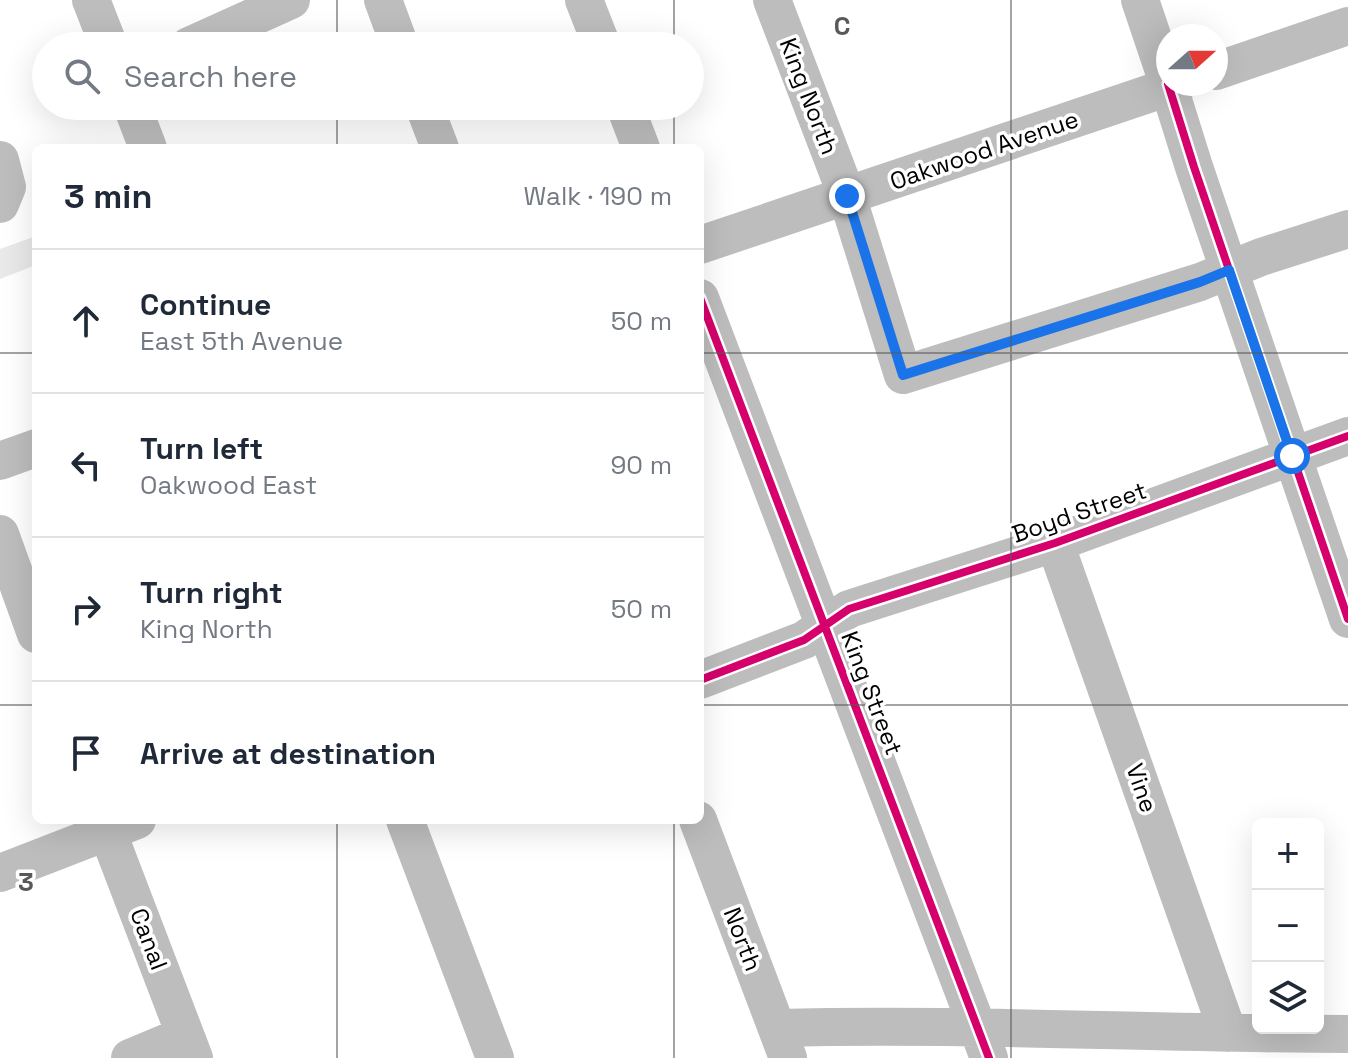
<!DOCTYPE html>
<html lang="en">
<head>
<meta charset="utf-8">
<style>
  body { margin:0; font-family:"Space Grotesk",sans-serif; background:#f2f2f3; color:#1f2937 }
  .controls { position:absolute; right:24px; bottom:24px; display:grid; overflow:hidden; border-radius:12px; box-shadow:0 8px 32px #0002 }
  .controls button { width:72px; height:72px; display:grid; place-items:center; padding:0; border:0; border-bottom:2px solid #e0e1e3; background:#fff; color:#1f2937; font:40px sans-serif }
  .compass { position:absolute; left:1156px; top:24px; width:72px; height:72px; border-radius:50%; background:#fff; box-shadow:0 8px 32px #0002; rotate:69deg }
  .stop { position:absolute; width:24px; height:24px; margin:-18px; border:6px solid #1a73e8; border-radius:50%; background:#fff }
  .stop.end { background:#1a73e8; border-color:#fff; box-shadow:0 2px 8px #0008 }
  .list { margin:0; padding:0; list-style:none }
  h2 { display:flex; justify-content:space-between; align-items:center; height:104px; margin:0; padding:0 32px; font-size:34px }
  h2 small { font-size:26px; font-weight:400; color:#747a83 }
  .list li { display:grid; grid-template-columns:52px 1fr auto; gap:24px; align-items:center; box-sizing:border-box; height:144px; padding:0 32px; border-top:2px solid #e0e1e3 }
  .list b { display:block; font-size:30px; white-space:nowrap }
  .list p { margin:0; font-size:26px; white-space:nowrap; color:#747a83 }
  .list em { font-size:26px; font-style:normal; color:#747a83 }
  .icon { flex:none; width:44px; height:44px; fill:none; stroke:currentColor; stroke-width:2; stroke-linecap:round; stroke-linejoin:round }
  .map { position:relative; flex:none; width:1348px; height:1058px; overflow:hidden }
  .search { position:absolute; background:#fff; box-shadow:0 8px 32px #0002; left:32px; top:32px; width:672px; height:88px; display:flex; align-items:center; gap:20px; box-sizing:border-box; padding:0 28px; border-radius:44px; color:#747a83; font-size:30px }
  .panel { position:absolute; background:#fff; box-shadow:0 8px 32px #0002; left:32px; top:144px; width:672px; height:680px; border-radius:12px }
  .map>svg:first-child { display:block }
  .green { fill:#e9e9e9 }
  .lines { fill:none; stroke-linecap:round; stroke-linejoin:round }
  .minor { stroke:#bdbdbd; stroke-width:38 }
  .cycleway-casing { stroke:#fff; stroke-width:13 }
  .cycleway { stroke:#d6006c; stroke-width:8 }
  .route { stroke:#1a73e8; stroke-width:10 }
  .grid { fill:none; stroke:#595959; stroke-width:2; stroke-opacity:0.55 }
  .labels { text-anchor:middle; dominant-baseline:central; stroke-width:7; stroke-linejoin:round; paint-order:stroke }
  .street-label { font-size:24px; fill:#000; stroke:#fff }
  .grid-label { font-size:26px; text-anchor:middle; font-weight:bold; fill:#595959; stroke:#fff; stroke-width:7; stroke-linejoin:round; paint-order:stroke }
</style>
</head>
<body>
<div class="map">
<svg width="1348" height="1058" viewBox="0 0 1348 1058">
  <rect width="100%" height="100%" fill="#fff"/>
  <path class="green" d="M36,236V265L0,279V249Z"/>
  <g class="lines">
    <path class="minor" d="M91,0L109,46
      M383,0L400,46
      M584,0L602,46
      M772,0L847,196L903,375L1200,282L1261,257L1348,229
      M1140,0L1168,83
      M189,46L291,0
      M1216,71L1348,26
      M1168,84L1194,167L1348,619
      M132,106L148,148
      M424,106L440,148
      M625,106L641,148
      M0,160L7,187L0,204
      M700,245L1178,84
      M700,298L989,1058
      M0,461L36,448
      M0,534L36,634
      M1055,543L1228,1033
      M700,680L804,640L849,609L1055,543L1348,436
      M103,820L194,1058
      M405,820L495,1058
      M698,820L788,1058
      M0,873L137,820
      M777,1028C967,1023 1158,1034 1348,1034
      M130,1058L185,1035"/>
    <defs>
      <path id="cycleway" d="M1168,84L1194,167L1348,619
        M700,298L989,1058
        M700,680L804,640L849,609L1055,543L1348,436"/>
    </defs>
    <use href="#cycleway" class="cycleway-casing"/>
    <use href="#cycleway" class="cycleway"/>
  </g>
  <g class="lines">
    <path class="route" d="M847,196L903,375L1200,282L1229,270L1292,456"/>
  </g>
  <path class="grid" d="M337,0V46M674,0V46M1011,0V1058M337,106V148M674,106V148M0,353H36M700,353H1348M0,705H36M700,705H1348M337,820V1058M674,820V1058"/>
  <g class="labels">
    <g class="street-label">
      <text transform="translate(809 96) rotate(69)">King North</text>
      <text transform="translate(984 150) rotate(-19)">Oakwood Avenue</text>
      <text transform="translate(1079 512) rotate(-19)">Boyd Street</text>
      <text transform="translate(872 693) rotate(69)">King Street</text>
      <text transform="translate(1142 788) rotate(71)">Vine</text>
      <text transform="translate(149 939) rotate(69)">Canal</text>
      <text transform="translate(743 939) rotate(69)">North</text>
    </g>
  </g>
  <g class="grid-label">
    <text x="842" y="35">C</text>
    <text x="26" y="891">3</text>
  </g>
</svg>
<div class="controls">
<button>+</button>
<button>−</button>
<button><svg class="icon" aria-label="layers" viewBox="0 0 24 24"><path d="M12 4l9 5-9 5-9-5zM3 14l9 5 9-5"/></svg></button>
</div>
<svg class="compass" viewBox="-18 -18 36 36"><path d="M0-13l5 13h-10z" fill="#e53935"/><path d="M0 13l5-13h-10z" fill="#747a83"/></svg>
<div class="stop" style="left:1292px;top:456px"></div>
<div class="stop end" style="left:847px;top:196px"></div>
<div class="search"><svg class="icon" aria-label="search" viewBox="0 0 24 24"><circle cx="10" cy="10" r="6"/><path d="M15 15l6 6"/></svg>Search here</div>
<section class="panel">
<h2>3 min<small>Walk · 190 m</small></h2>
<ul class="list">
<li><svg class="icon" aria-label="ahead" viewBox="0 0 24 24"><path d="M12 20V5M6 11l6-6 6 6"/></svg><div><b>Continue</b><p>East 5th Avenue</p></div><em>50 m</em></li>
<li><svg class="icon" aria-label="left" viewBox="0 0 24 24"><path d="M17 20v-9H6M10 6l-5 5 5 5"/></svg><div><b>Turn left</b><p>Oakwood East</p></div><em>90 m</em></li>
<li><svg class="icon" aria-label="right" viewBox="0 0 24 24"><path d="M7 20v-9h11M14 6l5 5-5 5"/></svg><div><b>Turn right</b><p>King North</p></div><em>50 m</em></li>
<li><svg class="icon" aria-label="arrive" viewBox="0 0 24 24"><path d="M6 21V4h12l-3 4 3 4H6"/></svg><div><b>Arrive at destination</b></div></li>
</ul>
</section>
</div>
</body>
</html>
